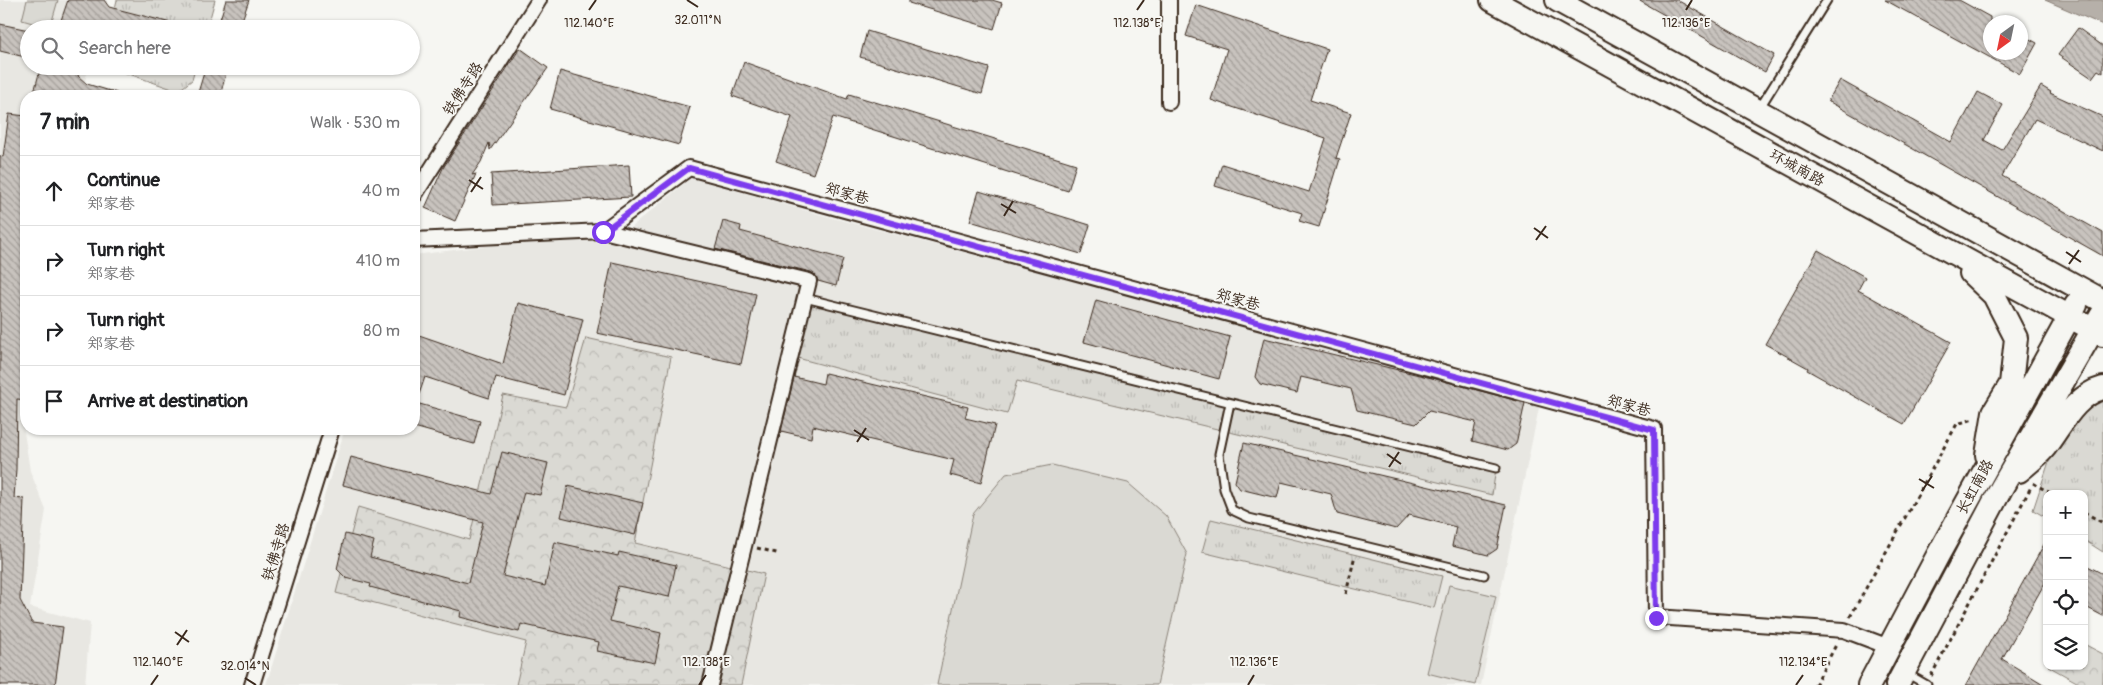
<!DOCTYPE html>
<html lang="en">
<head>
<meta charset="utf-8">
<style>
  body { margin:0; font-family:Pangolin,"LXGW WenKai TC",sans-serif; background:#f6f6f6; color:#202124 }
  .controls { position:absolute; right:15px; bottom:15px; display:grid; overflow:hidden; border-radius:10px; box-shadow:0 1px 4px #0004 }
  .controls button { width:45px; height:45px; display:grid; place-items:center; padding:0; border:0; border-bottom:1px solid #e0e0e0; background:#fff; color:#202124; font:25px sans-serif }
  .compass { position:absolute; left:1983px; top:15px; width:45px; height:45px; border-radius:50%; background:#fff; box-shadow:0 1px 4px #0004; rotate:213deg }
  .stop { position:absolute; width:15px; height:15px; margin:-11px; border:4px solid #7c3aed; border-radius:50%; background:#fff }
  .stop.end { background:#7c3aed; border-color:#fff; box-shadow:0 1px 5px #0008 }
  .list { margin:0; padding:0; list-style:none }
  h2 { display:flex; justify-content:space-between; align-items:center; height:65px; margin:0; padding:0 20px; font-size:21px }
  h2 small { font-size:16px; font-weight:400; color:#757577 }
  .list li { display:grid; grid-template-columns:32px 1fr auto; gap:15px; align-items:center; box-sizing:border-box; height:70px; padding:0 20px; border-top:1px solid #e0e0e0 }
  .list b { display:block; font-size:19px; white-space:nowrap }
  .list p { margin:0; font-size:16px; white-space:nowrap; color:#757577 }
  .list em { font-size:16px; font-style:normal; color:#757577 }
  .icon { flex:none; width:28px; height:28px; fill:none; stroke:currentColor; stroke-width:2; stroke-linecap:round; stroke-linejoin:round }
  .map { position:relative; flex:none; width:2103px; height:685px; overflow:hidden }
  .search { position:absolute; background:#fff; box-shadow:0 1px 4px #0004; left:20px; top:20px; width:400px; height:55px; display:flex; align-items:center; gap:12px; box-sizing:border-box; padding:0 18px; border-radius:28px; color:#757577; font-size:19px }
  .panel { position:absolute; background:#fff; box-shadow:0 1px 4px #0004; left:20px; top:90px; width:400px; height:345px; border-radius:20px }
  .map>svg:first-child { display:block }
  .built { fill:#e8e7e2 }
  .green { fill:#dad9d3; stroke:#8a8278 }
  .forest { fill:url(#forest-crowns); stroke:#8a8278 }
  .park { fill:url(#park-tufts); stroke:#8a8278 }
  .water { fill:#b6b0a9; stroke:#857a71 }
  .building { fill:url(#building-back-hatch); stroke:#3b2a1e }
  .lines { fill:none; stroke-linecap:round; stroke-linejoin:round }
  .service-casing { stroke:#3b2a1e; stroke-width:11 }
  .minor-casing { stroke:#3b2a1e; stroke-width:18 }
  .trunk-casing { stroke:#3b2a1e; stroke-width:26 }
  .path { stroke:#3b2a1e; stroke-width:3; stroke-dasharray:4 4; stroke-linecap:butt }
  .service { stroke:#f6f6f2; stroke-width:7 }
  .minor { stroke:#f6f6f2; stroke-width:14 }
  .trunk { stroke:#f6f6f2; stroke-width:22 }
  .route { stroke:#7c3aed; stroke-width:6 }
  .ticks { fill:none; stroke:#3b2a1e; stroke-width:2 }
  .labels { text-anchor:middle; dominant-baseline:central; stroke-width:4; stroke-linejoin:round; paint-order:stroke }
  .street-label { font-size:15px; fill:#3b2a1e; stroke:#f6f6f2 }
  .ticks-label { font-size:12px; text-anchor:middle; fill:#3b2a1e; stroke:#f6f6f2; stroke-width:4; stroke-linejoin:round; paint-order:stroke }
</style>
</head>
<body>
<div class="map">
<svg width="2103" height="685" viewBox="0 0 2103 685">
  <defs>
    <pattern id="forest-crowns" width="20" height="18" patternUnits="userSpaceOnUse" patternTransform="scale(1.25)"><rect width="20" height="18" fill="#dad9d3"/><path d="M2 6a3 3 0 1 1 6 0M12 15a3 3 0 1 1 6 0" fill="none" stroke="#bcbab5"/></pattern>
    <pattern id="park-tufts" width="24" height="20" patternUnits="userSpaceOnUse" patternTransform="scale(1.25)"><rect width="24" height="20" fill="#dad9d3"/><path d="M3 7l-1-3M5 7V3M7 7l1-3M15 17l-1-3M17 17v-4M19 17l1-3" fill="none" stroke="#bcbab5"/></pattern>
    <pattern id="building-back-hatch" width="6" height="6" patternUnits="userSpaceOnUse" patternTransform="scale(1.25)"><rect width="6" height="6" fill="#c8c3be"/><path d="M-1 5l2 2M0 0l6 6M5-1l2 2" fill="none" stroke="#a49f9a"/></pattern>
  </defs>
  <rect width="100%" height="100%" fill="#f6f6f2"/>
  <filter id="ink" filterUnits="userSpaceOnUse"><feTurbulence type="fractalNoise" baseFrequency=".02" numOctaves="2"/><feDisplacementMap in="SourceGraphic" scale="10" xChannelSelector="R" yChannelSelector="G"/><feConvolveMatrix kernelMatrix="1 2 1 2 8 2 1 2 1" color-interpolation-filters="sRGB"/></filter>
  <g filter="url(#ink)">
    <path class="built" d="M0,0H108L100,29H29V66H89L81,96H26V337L21,412L30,471L46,510L30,607L90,623L85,685H0Z
      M691,178L833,218L1540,403L1481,685H266L345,429H414V255L630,228Z"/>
    <path class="green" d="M27,0H58L50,28L22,20Z
      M1052,465L1128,483L1166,516L1187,554L1157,685H937L973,514L1006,474Z
      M1449,585L1496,596L1475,685L1427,673Z"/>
    <path class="forest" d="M586,338L671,357L635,543L764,574L741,685H516L526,642L336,593L358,507L469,540L503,395L566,407Z
      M2084,644L2103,654V685H2082L2048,666H2084Z"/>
    <path class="park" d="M117,0H215L207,29H110Z
      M106,66H196L192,80L178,91Z
      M805,298L1496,468L1492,495L1017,381L1007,414L790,356Z
      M2103,388V552L2084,540V494H2047V518L2033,510L2063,419Z
      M1211,519L1442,576L1434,608L1202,552Z"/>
    <path class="water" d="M2045,0H2103V25Z"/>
    <path class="building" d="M68,0H104L109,7L175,24L174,29H58Z
      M226,0H249L239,29H217Z
      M909,0H992L1002,3L994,29L909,3Z
      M1638,0H1677L1774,55L1765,72Z
      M1885,0H1959L1990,17V52H2020V34L2037,43L2020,74Z
      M1196,5L1327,49L1310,100L1351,113L1336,158L1340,159L1319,227L1299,221L1302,213L1215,186L1222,164L1309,192L1326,138L1211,100L1227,49L1186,36Z
      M0,24L29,30V58L0,51Z
      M2078,28L2103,46V73L2098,70L2092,78L2058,55Z
      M867,31L989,68L982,94L860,57Z
      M520,48L548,68L490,150L489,143L481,162L472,175L476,174L455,221L425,208L443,168Z
      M744,62L847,99L849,94L1076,164L1068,191L833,117L813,174L776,161L792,117L732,96Z
      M41,66H81L78,76L87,84L117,93V96H33Z
      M206,66H228L220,96H197Z
      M560,71L690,107L679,145L550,109Z
      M1840,80L1951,142L1978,92L2003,105L1984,140L2002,150L2041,86L2051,92L2050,93L2103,117V151L2035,119L2002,176L2103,233V256L1828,101Z
      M9,114L26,116V263L24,278L26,282L23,284L21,322H26V400L17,399L16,469L14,498L24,499L20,600L32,623L63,627L55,685H0V156L3,157Z
      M629,165L631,197L493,205L491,174Z
      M979,191L1090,225L1081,254L970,221Z
      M723,221L741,226L740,231L843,259L836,286L818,281L815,275L811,272L715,249Z
      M1818,250L1865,277L1858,290L1951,342L1904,424L1807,370L1808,368L1765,344Z
      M612,262L756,294L741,364L597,333Z
      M1096,300L1230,337L1219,379L1084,342Z
      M518,303L583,319L564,395L496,377L489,398L425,377L416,403L480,421L474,444L414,427V349L419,335L503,364Z
      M1264,338L1436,379L1525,403L1516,444L1508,450L1472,441L1476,422L1429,411L1416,424L1357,410L1351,389L1301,377L1297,393L1260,384L1255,377Z
      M825,373L968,407L965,418L995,425L981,483L950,475L954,460L813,426L811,438L781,431L794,377L823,384Z
      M1244,443L1506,505L1497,549L1488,555L1452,546L1456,527L1409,515L1396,529L1337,514L1331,494L1281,482L1277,498L1240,489L1235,482Z
      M502,452L548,463L540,495L524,492L503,576L545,586L555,542L618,556L619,552L676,565L669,597L618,586L610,621L661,633L655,663L597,651L599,642L521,624L519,632L460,617L461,611L370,587L371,584L346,578L337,569L345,534L374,541L370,557L468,583L483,522L343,485L351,457L491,494Z
      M568,486L643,503L635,535L561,517Z
      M2047,539V579L2002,659L2045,685H1966Z
      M2084,564L2103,574V616L2084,606Z"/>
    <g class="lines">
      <defs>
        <path id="service" d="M1759,109L1827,0
          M805,298L1496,468
          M1230,403L1219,454L1224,489L1232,510L1249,518L1484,575
          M1906,673L1927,685"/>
        <path id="minor" d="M1169,102V0
          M414,196L539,0
          M603,231L809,281L710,685
          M414,240L603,231L689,168L1654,429L1656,617L1844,630L1889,647
          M252,685L332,429"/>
        <path id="trunk" d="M1492,0L2103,335
          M1557,0L2103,301
          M1971,273L1994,295L2016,338L2011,384L1994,412L1987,455
          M2019,471C2027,464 2038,456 2045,447C2062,425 2074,396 2103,388
          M1869,685L1938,555L2076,305
          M1897,685L2002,487L2101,316"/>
      </defs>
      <use href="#service" class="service-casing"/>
      <use href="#minor" class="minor-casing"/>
      <use href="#trunk" class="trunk-casing"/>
      <path class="path" d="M2033,483L2052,494
        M2084,512L2103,523
        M757,548L780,554
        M1346,594L1355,555
        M1850,617L1957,424L1974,419
        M1931,676L2031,487
        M1815,685L1837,643"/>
      <use href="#service" class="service"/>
      <use href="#minor" class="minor"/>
      <use href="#trunk" class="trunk"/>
    </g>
  </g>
  <g class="lines" filter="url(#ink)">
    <path class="route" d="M603,232L689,168L1654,430L1656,618"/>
  </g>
  <path class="ticks" d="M687,0L698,7M589,10L596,0M1137,10L1144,0M1686,10L1692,0M469,180L483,189M471,192L481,177M1001,204L1016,213M1004,216L1013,201M1534,228L1548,238M1536,240L1546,226M2066,252L2081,262M2069,264L2079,250M854,430L869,440M857,442L866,428M1387,454L1401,464M1389,467L1399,452M1919,479L1934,488M1922,491L1932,476M175,632L189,642M177,645L187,630M245,678L256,685M151,685L158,675M699,685L706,675M1248,685L1254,675M1796,685L1803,675"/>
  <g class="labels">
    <g class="street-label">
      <text transform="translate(463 89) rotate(-57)">铁佛寺路</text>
      <text transform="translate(1797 168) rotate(29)">环城南路</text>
      <text transform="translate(847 194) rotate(15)">郑家巷</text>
      <text transform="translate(1238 300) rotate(15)">郑家巷</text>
      <text transform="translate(1629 406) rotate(15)">郑家巷</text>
      <text transform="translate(1975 487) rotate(-61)">长虹南路</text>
      <text transform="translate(276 552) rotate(-73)">铁佛寺路</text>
    </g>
  </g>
  <g class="ticks-label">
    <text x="698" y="24">32.011°N</text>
    <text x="589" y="27">112.140°E</text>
    <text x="1137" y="27">112.138°E</text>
    <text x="1686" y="27">112.136°E</text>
    <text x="158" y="666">112.140°E</text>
    <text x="706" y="666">112.138°E</text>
    <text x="1254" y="666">112.136°E</text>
    <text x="1803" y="666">112.134°E</text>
    <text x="245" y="670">32.014°N</text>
  </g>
</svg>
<div class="controls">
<button>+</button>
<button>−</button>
<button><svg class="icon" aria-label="locate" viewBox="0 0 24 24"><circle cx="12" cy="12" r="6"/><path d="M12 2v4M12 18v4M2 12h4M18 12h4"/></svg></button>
<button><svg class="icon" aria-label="layers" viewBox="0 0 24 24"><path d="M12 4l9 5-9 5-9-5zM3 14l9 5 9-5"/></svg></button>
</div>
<svg class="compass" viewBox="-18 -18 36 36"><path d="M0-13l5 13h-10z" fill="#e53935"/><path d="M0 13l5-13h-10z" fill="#757577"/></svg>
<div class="stop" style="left:603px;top:232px"></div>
<div class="stop end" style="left:1656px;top:618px"></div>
<div class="search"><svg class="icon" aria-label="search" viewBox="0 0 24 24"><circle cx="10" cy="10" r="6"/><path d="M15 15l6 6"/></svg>Search here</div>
<section class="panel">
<h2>7 min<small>Walk · 530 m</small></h2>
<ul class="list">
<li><svg class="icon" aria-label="ahead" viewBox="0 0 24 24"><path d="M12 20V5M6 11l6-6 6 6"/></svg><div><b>Continue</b><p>郑家巷</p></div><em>40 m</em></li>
<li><svg class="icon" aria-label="right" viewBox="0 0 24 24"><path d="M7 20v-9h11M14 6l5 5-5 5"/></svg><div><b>Turn right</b><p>郑家巷</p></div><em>410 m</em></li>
<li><svg class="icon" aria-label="right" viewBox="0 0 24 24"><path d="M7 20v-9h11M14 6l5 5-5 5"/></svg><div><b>Turn right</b><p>郑家巷</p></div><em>80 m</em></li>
<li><svg class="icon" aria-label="arrive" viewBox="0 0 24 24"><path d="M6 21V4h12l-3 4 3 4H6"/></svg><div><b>Arrive at destination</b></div></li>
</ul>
</section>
</div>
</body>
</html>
